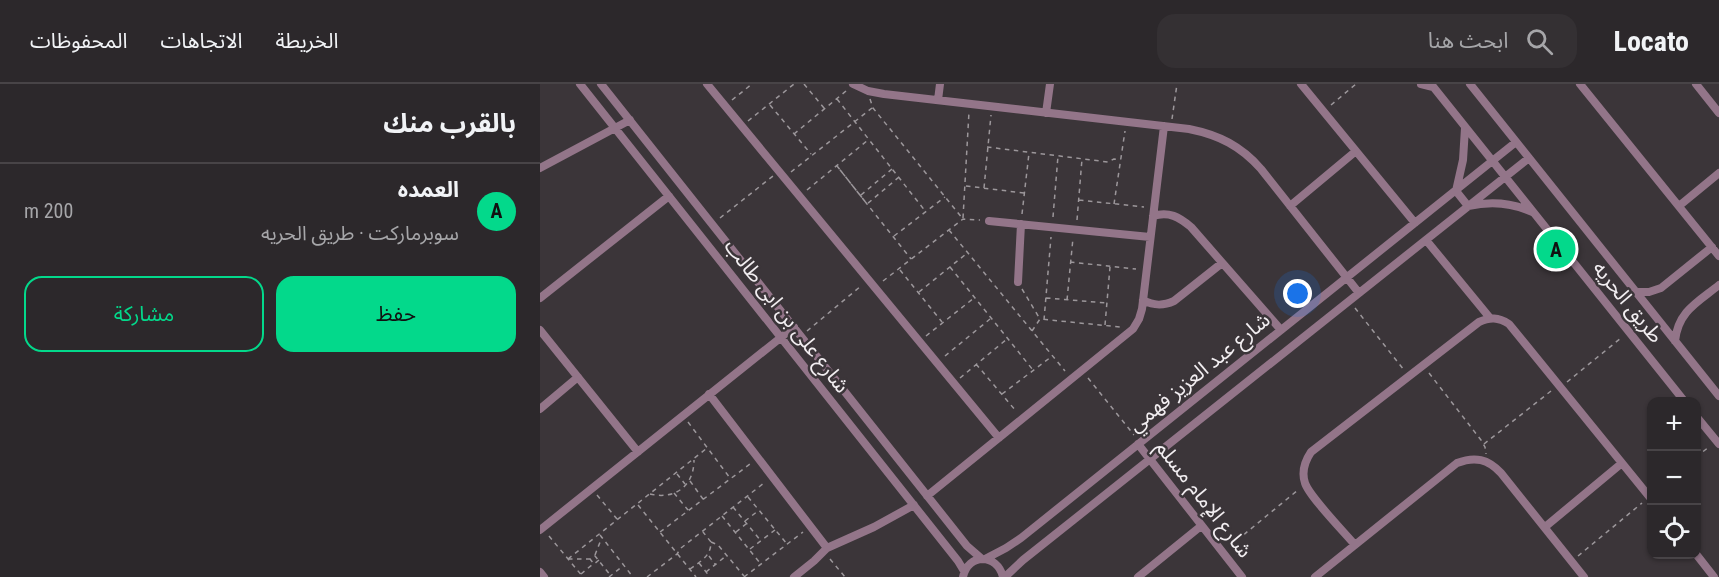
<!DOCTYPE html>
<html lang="ar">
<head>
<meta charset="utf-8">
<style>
  body { margin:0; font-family:"Roboto Condensed","Noto Sans Arabic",sans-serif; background:#343033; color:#f1f3f6; direction:rtl }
  .controls { position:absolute; right:18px; bottom:18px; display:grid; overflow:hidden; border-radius:12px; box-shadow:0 2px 4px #0004 }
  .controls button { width:54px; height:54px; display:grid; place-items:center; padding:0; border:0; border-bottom:2px solid #484447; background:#2c282b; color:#f1f3f6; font:30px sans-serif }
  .you { position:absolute; left:758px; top:210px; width:21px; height:21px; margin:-15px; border:4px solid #fff; border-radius:50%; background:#1a73e8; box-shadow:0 0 0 9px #1a73e833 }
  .badge { display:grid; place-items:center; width:39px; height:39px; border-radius:50%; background:#03d98b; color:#111; font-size:20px; font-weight:700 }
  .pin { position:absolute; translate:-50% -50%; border:3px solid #fff; box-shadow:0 2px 6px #0006 }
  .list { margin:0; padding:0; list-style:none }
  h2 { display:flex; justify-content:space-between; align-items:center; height:78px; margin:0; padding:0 24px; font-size:26px }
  h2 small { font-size:20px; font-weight:400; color:#a6a6a9 }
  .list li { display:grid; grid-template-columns:39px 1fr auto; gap:18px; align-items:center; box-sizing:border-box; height:96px; padding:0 24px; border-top:2px solid #484447 }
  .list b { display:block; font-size:22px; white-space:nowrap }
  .list p { margin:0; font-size:20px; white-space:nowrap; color:#a6a6a9 }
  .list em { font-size:20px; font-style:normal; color:#a6a6a9 }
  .actions { display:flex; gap:12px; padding:18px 24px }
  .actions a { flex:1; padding:14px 0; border:2px solid #03d98b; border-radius:18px; text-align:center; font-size:21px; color:#03d98b }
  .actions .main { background:#03d98b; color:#111 }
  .icon { flex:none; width:33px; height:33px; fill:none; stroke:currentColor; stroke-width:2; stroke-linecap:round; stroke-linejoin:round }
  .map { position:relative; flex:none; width:1179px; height:493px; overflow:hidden; direction:ltr }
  header { display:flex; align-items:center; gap:36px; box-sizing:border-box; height:84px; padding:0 30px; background:#2c282b; border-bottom:2px solid #484447 }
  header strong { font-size:28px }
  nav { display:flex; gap:33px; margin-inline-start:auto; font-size:21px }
  .search { width:420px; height:54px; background:#343033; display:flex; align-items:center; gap:15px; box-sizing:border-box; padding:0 21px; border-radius:18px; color:#a6a6a9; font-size:22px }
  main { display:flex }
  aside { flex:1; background:#2c282b }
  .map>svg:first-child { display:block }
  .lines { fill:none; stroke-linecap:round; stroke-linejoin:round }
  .path { stroke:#9c979b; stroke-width:1.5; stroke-dasharray:4.5 4.5; stroke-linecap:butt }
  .minor { stroke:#937589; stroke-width:8 }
  .labels { text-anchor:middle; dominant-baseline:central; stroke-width:5; stroke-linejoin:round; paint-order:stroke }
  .street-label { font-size:21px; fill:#f2eef1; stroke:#3b3539 }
</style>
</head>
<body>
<header>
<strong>Locato</strong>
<div class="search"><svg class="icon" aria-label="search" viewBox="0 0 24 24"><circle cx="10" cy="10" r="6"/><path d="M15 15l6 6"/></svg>ابحث هنا</div>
<nav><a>الخريطة</a><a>الاتجاهات</a><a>المحفوظات</a></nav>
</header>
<main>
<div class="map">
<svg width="1179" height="493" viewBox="0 0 1179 493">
  <rect width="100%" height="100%" fill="#3b3539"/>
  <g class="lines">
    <path class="path" d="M264,0L284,24
      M297,15L386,128
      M330,15L333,24L423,135
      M192,16L212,0
      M230,21L271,70
      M791,21L816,0
      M632,35L637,0
      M208,37L254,0
      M254,50L306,7
      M447,63L568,78L574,75L580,76
      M251,88L332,24
      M359,93L327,120L297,82L327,120L371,175
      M426,102L484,109
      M444,104L451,31
      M267,106L328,56
      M321,111L352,85
      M539,116L604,123
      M574,120L585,47
      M482,130L489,69
      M513,133L518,72
      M180,134L233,92
      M423,134L429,28
      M537,136L542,75
      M409,146L525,287
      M354,152L405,113
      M530,178L596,185
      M410,183L493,286
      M360,186L402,238
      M343,197L423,135L440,136
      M482,205L500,235
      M379,208L426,170
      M506,214L567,219
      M527,216L533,154
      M815,224L864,286
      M504,236L511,153
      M565,241L570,183
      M267,247L321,202
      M492,247L500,235L580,243
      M386,252L434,214
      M405,272L450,235
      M436,280L476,327
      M889,289L941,356L945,363L946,370
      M420,294L467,255
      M548,294L594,351
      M1027,298L1081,254
      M462,310L511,273
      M148,338L190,394
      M944,360L1011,307
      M1156,373L1169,363
      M137,390L145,400
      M150,397L163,415
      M134,409L148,426
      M110,410C135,416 154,402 154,376
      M57,411L77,435
      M208,413L247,460
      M98,421L156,493
      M193,423L221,457
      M182,432L220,479
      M205,437L218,427
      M120,448L210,380
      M196,448L206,440
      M60,451L93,493
      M9,452L43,493
      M171,458L178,461L204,492
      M690,462L758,406
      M210,465L235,446
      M55,471L62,453
      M169,472L175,480
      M1038,472L1102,419
      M28,475L167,364
      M28,475H50
      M290,475L305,493
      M59,476L54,480L50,475L55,472L71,492
      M159,479L170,493
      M150,485C161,477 171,472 171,458L163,448
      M166,488L186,472
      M41,490L53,480
      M69,493L83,482
      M107,493L137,470L141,464L224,399
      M204,493L263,448"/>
    <path class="minor" d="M40,0L418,477L424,487
      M61,0L427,462L442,475
      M167,0L459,354
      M313,0L328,7L344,10L649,45C679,51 701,62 721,85L819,209
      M761,0L875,139
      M881,0L893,3
      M891,0L1145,318
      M930,0L1179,312
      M1040,0L1179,172
      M1156,0L1179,29
      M398,16L400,0
      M506,29L510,0
      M925,44L923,76L916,107L928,122C950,117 971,118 992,128
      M0,84L90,36
      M750,122L816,67
      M1139,122L1179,89
      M613,132C629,127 639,133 651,143L741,246
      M449,137L610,153
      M886,156L950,234
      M478,198L481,140
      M1096,208H1109L1121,204L1172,163
      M0,214L129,112
      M603,216C614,222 623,222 634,217L682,179
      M0,246L98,368
      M1135,257C1138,227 1158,218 1179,201
      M169,310L287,464
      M0,325L38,293
      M1156,332L1179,360
      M598,360L702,493
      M387,412L593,245L599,235L602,225L624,42
      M1005,443L1082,379
      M0,446L254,243
      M815,461C804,448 769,412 765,399C761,387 765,377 771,368L939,238C950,233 958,233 969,240L1112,416
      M1156,470L1174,493
      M445,475L466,464L481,454L976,58
      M0,488L4,493
      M254,493L274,477L287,464L334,443L374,421
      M423,493C428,469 457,469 463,493
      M465,493L483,476L989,74
      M598,493L661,442
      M775,493L917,379C935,372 948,375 961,389L1044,493"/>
  </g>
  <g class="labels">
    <g class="street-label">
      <text transform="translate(1088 218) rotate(51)">طريق الحريه</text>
      <text transform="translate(247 232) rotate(52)">شارع على بن ابى طالب</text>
      <text transform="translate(659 288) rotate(-39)">شارع عبد العزيز فهمي</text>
      <text transform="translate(664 415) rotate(52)">شارع الإمام مسلم</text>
    </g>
  </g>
</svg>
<div class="controls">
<button>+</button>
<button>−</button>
<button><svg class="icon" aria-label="locate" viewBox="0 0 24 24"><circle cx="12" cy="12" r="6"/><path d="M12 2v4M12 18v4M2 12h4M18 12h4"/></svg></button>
</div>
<div class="you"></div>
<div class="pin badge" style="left:1016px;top:165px">A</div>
</div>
<aside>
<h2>بالقرب منك<small></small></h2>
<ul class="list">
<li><span class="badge">A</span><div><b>العمده</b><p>سوبرماركت · طريق الحريه</p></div><em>200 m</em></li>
</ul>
<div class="actions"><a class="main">حفظ</a><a>مشاركة</a></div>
</aside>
</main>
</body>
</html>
